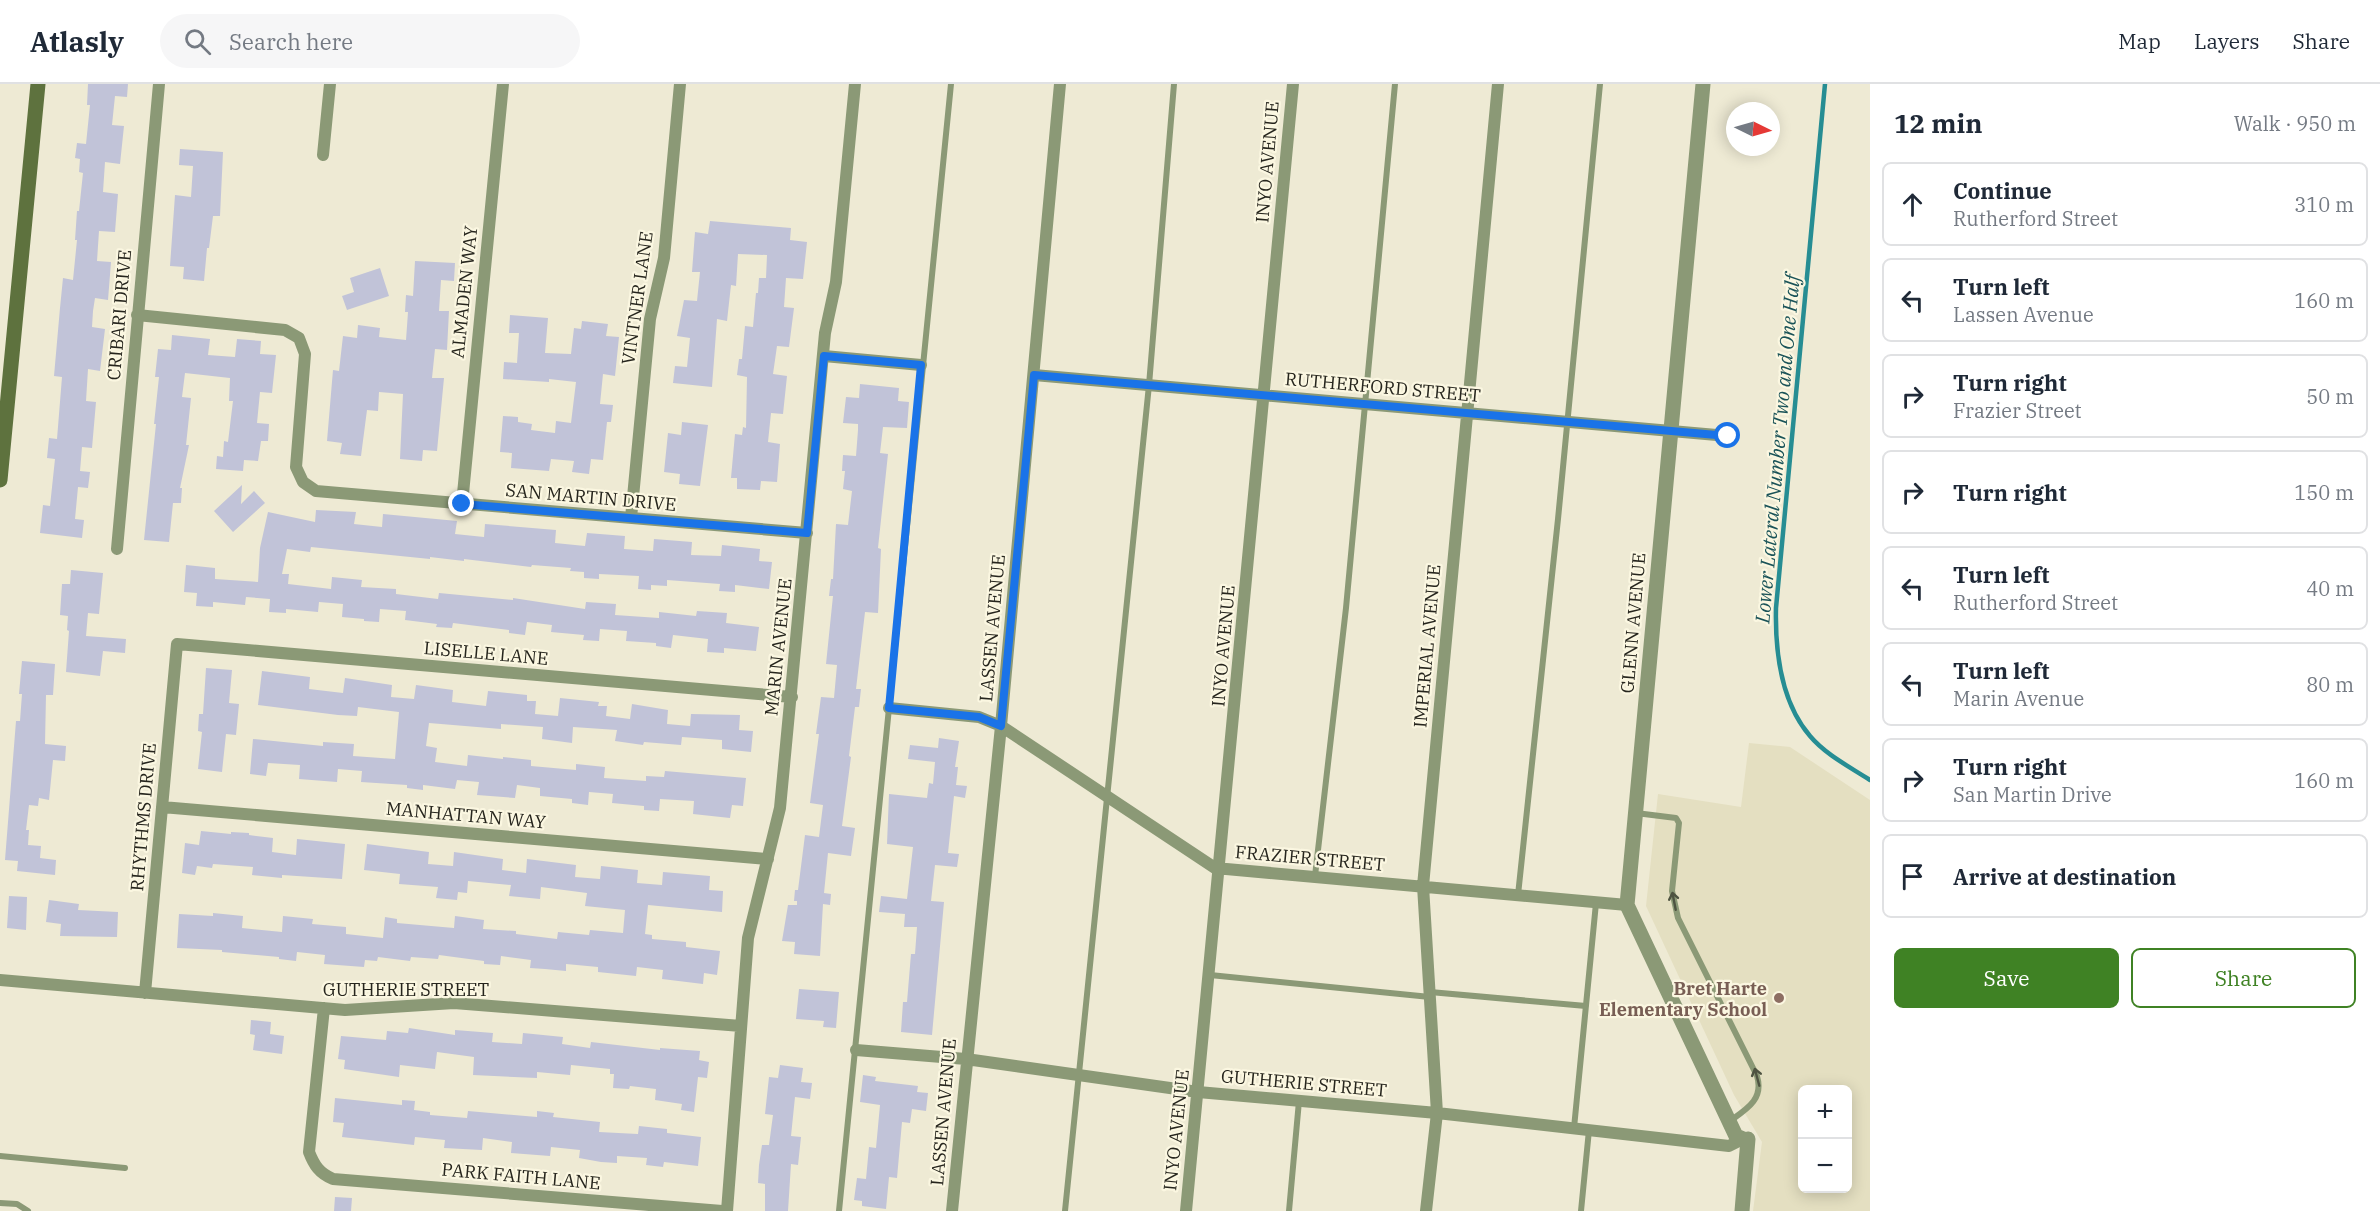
<!DOCTYPE html>
<html lang="en">
<head>
<meta charset="utf-8">
<style>
  body { margin:0; font-family:"IBM Plex Serif",serif; background:#f6f6f7; color:#1f2937 }
  .controls { position:absolute; right:18px; bottom:18px; display:grid; overflow:hidden; border-radius:9px; box-shadow:0 3px 15px #0003 }
  .controls button { width:54px; height:54px; display:grid; place-items:center; padding:0; border:0; border-bottom:2px solid #e0e1e3; background:#fff; color:#1f2937; font:30px sans-serif }
  .compass { position:absolute; left:1726px; top:18px; width:54px; height:54px; border-radius:50%; background:#fff; box-shadow:0 3px 15px #0003; rotate:95deg }
  .stop { position:absolute; width:18px; height:18px; margin:-14px; border:4px solid #1a73e8; border-radius:50%; background:#fff }
  .stop.end { background:#1a73e8; border-color:#fff; box-shadow:0 2px 6px #0008 }
  .list { margin:0; padding:0; list-style:none }
  h2 { display:flex; justify-content:space-between; align-items:center; height:78px; margin:0; padding:0 24px; font-size:26px }
  h2 small { font-size:20px; font-weight:400; color:#747a83 }
  .list li { display:grid; grid-template-columns:39px 1fr auto; gap:18px; align-items:center; box-sizing:border-box; height:84px; margin:0 12px 12px; padding:0 12px; border:2px solid #e0e1e3; border-radius:9px }
  .list b { display:block; font-size:22px; white-space:nowrap }
  .list p { margin:0; font-size:20px; white-space:nowrap; color:#747a83 }
  .list em { font-size:20px; font-style:normal; color:#747a83 }
  .actions { display:flex; gap:12px; padding:18px 24px }
  .actions a { flex:1; padding:14px 0; border:2px solid #3f8224; border-radius:9px; text-align:center; font-size:21px; color:#3f8224 }
  .actions .main { background:#3f8224; color:#fff }
  .icon { flex:none; width:33px; height:33px; fill:none; stroke:currentColor; stroke-width:2; stroke-linecap:round; stroke-linejoin:round }
  .map { position:relative; flex:none; width:1870px; height:1127px; overflow:hidden }
  header { display:flex; align-items:center; gap:36px; box-sizing:border-box; height:84px; padding:0 30px; background:#fff; border-bottom:2px solid #e0e1e3 }
  header strong { font-size:28px }
  nav { display:flex; gap:33px; margin-inline-start:auto; font-size:21px }
  .search { width:420px; height:54px; background:#f6f6f7; display:flex; align-items:center; gap:15px; box-sizing:border-box; padding:0 21px; border-radius:33px; color:#747a83; font-size:22px }
  main { display:flex }
  aside { flex:1; background:#fff }
  .map>svg:first-child { display:block }
  .built { fill:#e4dfc1; fill-rule:evenodd }
  .lines { fill:none; stroke-linecap:round; stroke-linejoin:round }
  .stream { stroke:#268d93; stroke-width:4.5 }
  .building { fill:#c1c3d8 }
  .service { stroke:#8b9976; stroke-width:6 }
  .minor { stroke:#8b9976; stroke-width:12 }
  .tertiary { stroke:#8b9976; stroke-width:15 }
  .secondary { stroke:#5e723e; stroke-width:15 }
  .oneway { stroke:#4e5341 }
  .route { stroke:#1a73e8; stroke-width:8 }
  .education-dot { fill:#8d6e63; stroke:#fbf7e1; stroke-width:2 }
  .labels { text-anchor:middle; dominant-baseline:central; stroke-width:4.5; stroke-linejoin:round; paint-order:stroke }
  .street-label { font-size:18px; fill:#26251d; stroke:#fbf7e1 }
  .education-label { font-size:18px; font-weight:bold; fill:#785e54; stroke:#fbf7e1; text-anchor:end }
  .water-label { font-size:20px; font-style:italic; fill:#1a5358; stroke:#fbf7e1 }
</style>
</head>
<body>
<header>
<strong>Atlasly</strong>
<div class="search"><svg class="icon" aria-label="search" viewBox="0 0 24 24"><circle cx="10" cy="10" r="6"/><path d="M15 15l6 6"/></svg>Search here</div>
<nav><a>Map</a><a>Layers</a><a>Share</a></nav>
</header>
<main>
<div class="map">
<svg width="1870" height="1127" viewBox="0 0 1870 1127">
  <rect width="100%" height="100%" fill="#eeead4"/>
  <path class="built" d="M1749,659L1790,663L1870,716V1127H1753L1762,1058L1734,1011L1646,822L1658,710L1741,723ZM1802,1006H1848V1104H1802Z"/>
  <g class="lines">
    <path class="stream" d="M1825,0L1776,524C1775,567 1781,618 1810,652C1826,671 1850,683 1870,696"/>
  </g>
  <path class="building" d="M88,0H128L127,13L115,12L112,41L124,42L120,80L105,78L103,108L118,110L115,148L99,147L97,177L111,178L108,216L95,214L93,227L92,243L105,245L100,287L88,285L86,317L96,318L92,364L82,363L80,387L90,388L88,404L78,403L75,435L84,436L82,454L40,449L43,421L50,422L55,375L47,374L49,354L57,355L62,293L54,292L60,224L63,194L73,196L77,156H75L77,127H79L83,89L79,88L80,75L75,74L77,59L86,60L90,21H87Z
    M180,65L223,68L220,132H213L209,164H207L204,197L183,195L184,183L170,182L175,111L191,113L193,82L179,81Z
    M710,137L791,144L790,156L807,158L803,195L786,194L784,223L794,224L789,263L777,262L773,290L787,292L783,330L771,329L768,358L780,360L777,398L761,397L760,406L737,405V394H731L735,350L742,351L743,343L746,344L747,293L737,291L739,275H742L745,242L753,243L756,209H758L759,194H766L767,171L738,170L736,202L731,201L727,237L717,235L712,303L673,299L675,282L687,283L690,254L677,252L684,216L697,217L700,188H692L695,148L708,150Z
    M415,177L455,179L454,197L441,196L439,227H449L447,266L435,265L432,294H444L437,367L423,366L422,377L400,375L403,310L379,308L378,327L367,326L361,372L340,370L342,359L327,357L333,286L339,287L343,252L357,254L358,241L380,244L379,253L406,256L408,228H405L406,211L413,212Z
    M380,184L389,212L347,226L342,212L354,208L350,194Z
    M510,231L548,234L545,269L571,270L574,244L581,245L582,237L608,240L606,252L619,253L615,292L603,290L600,320L613,321L611,338H607L603,376L591,375L589,390L572,388L574,377L551,375L549,387L511,384L512,369L500,368L503,332L518,333V338L532,340L531,346L555,349L556,337L571,339L576,298L549,295V298L503,295L504,278L517,279L519,249H509Z
    M172,251L210,255L208,271L235,273L237,255L261,257L260,270L276,271L272,309L260,308L257,339L269,340L268,357H261L258,377L244,376L243,387L216,385L217,372L223,373L224,357L228,358L233,317H229L230,294L185,289L182,313L191,314L186,361H189L180,404H182L181,419H173L169,458L144,456L156,340H154L159,293H155L158,265L171,266Z
    M860,300L899,304L898,317L909,318L907,344L883,343L880,369L888,370L878,464L881,465L878,529L865,528L856,605H861L859,623H855L849,672L851,673L842,742L855,744L851,772L828,769L824,809L831,810L830,821L823,820L820,872L794,870L795,858L782,857L788,821H797V817H794L795,806H798L805,751L819,753L823,721L810,719L819,650H816L821,613L834,614L837,581L826,580L833,512H829L831,495H833L836,440L848,441L852,407L843,405L845,387H842L843,371L856,372L858,346V340L843,339L846,313L859,314Z
    M682,338L708,341L700,402L679,400L680,390L664,388L668,349L681,351Z
    M242,401L241,420L254,407L265,419L233,448L214,427Z
    M316,426L356,428L354,440L382,443L383,430L457,437L455,450L484,453L485,440L556,446L555,459L585,462L587,449L625,452L624,465L653,467L654,455L692,458L691,471L721,472L722,461L760,465L759,477L772,478L769,505L735,501V508L719,507L720,500L667,496V502L651,501V506L638,505L639,492L599,490V495L584,494V488L570,487L571,484L532,481L531,483L464,475V477L430,473V475L311,463L310,468L287,465L282,490H289L288,500L331,505L332,493L362,496L361,503L396,505V510L438,515L439,509L513,516V514L585,525L586,518L616,520L615,531L659,534V528L696,532L697,527L727,529L726,539L759,543L756,567L724,564V569L707,568L708,555L673,551L671,564L656,562V559L626,557L627,547L600,545L599,557L583,556L584,551L551,548L552,541L527,538L525,551L509,549V546L453,539L452,544L436,543L437,540L405,536L406,527L380,525L379,538L364,537V535L342,533L343,520L319,518L318,528L286,525V529L269,528L270,515L246,513L245,521L213,518V523L196,522L197,509L184,508L186,481L215,484V495L258,498L260,464L268,428L315,438Z
    M71,486L103,489L99,530L88,529L86,552L126,555L125,569L103,567L100,592L66,588L69,547L67,546L68,532L60,531L62,500H70Z
    M22,577L55,580L53,611H46L45,660L66,662L65,677L53,676L49,716L39,714L38,722L29,721L26,746H29L28,761L41,762L40,774L56,776L55,791L17,787L18,777L5,776L16,637H20L22,610H19Z
    M206,584L232,586L229,619L239,620L236,651L226,650L222,688L198,685L202,648L198,647L199,630H203Z
    M262,587L310,593L309,605L343,609L345,594L392,601L391,613L414,615L416,601L453,606L452,618L486,622L488,607L527,611V617H536L535,630L558,632L560,614L599,618L598,622H607L606,632L630,635L632,620L668,626L667,640L690,642L691,630L740,631L739,646L753,647L751,668L722,665V656L682,653L681,661L644,658L643,661L615,657L617,646L573,643L572,659L542,655L543,643L501,640V645L429,639L426,662L437,664L435,678L467,682L468,671L503,675V673L531,676V682L576,686V680L605,683L604,694L646,697V692L664,693L665,687L746,694L743,722L732,721L730,734L693,730L694,717L660,715L659,727L644,726V722L612,719L613,710L589,708L588,721L572,719V715L540,712V704L517,701L515,714L477,711L479,698L457,696L455,705L423,701V706L407,704V701L361,698L362,687L338,685L337,698L299,695L300,681L268,679L266,692L250,690L253,655L323,662V658L354,660L353,672L395,675L399,628L358,623L357,632L338,631L258,621Z
    M939,654L959,657L955,683H958L956,701L967,702L965,714L954,712L948,769L959,770L957,783L935,781L931,817L944,818L932,951L901,948L903,918H907L911,870H915L917,843H904L905,830L879,828L881,812L907,815L913,763L887,760L889,710L927,714L929,699L933,700L935,678L908,675L910,661L938,664Z
    M201,747L231,750V748L249,749V751L273,754L272,768L296,771L297,755L345,760L342,795L282,791V794L252,791L253,783L213,780L212,784L197,782L195,791L182,789L185,759L199,761Z
    M367,760L429,768L428,780L453,782L454,768L503,775L502,786L526,789L527,775L576,781L575,793L600,795L601,782L638,786L637,799L662,801L663,788L710,792L709,806L723,807L722,828L648,821L645,850L652,851V855L686,858V863L720,867L717,891L704,889L703,900L662,895L663,886L637,883L636,892L598,888V883L566,880V887L545,885L530,884L531,876L501,872L500,881L484,880V877L439,871L438,875L411,873L410,877L378,873L377,877L365,876L364,883L324,880L325,871L297,868L296,877L279,875V873L222,868V866L177,864L179,830L213,832V829L243,832L242,844L282,848L283,832L313,835L312,840L346,843V850L383,854L385,833L397,835V839L454,844L455,832L484,836L483,845L516,847V850L557,855L558,848L589,851L590,846L623,849L625,826L585,822L587,809L541,803L540,815L509,812L511,801L468,797L467,809L458,808L457,816L436,814L438,803L399,800L400,790L364,786Z
    M9,812L27,813L26,846L7,844Z
    M49,816L79,820L78,826L118,828L117,853L60,852L61,840L46,838Z
    M799,905L839,908L836,944L823,943L824,937L796,935Z
    M251,936L271,938L270,950L284,952L282,970L253,966L255,951L250,950Z
    M409,944L455,951V946L493,949L492,958L522,960L523,949L563,953L562,960L590,964L591,958L660,966V964L700,967L699,976L709,978L707,994L698,993L694,1028L681,1026L682,1020L655,1016L656,1005L630,1002L629,1005L613,1004L614,990H610V985L571,981L570,991L537,988V994L473,991L474,973L437,968L435,985L400,981L399,993L344,985L345,976L338,975L341,952L386,956L387,947L408,949Z
    M780,981L803,984L801,998L812,999L810,1015L795,1013L791,1052L801,1053L798,1081L791,1080L788,1127H765V1100L758,1099L759,1081L762,1061H769L773,1031L765,1030L769,993L778,994Z
    M863,991L876,993L875,997L918,1002L917,1008L928,1009L926,1027L912,1025L910,1039L902,1038L897,1094L889,1093L886,1125L862,1122V1117L854,1116L857,1094L866,1095L869,1063L876,1064L880,1021L860,1018Z
    M335,1014L402,1021V1016L415,1017L414,1026L430,1028V1031L467,1034L468,1027L537,1033V1027L554,1029L553,1033L600,1038L599,1048L638,1050L639,1042L667,1045V1049L701,1053L698,1082L664,1078L663,1083L646,1081L647,1074L617,1072V1079L601,1078L579,1074L580,1066L551,1063L550,1072L511,1069L512,1058L483,1054L482,1066L444,1064L445,1056L415,1053L414,1061L342,1053L344,1039L333,1038Z
    M335,1113L352,1114L351,1127H334Z"/>
  <g class="lines">
    <path class="service" d="M1636,729L1676,734L1679,739L1672,807L1678,834L1757,992C1764,1015 1747,1025 1730,1037
      M1315,792L1346,524L1395,0
      M1518,811L1558,435L1600,0
      M1210,891L1430,913
      M1430,908L1586,922
      M1574,1044L1596,819
      M0,1072L125,1084
      M0,1119L17,1120L28,1127
      M839,1127L951,0
      M1065,1127L1149,301L1174,0
      M1289,1127L1299,1017
      M1581,1127L1589,1046"/>
    <path class="minor" d="M323,71L330,0
      M137,231L285,246L299,254L305,270L296,383L303,398L316,407L807,449
      M824,272L921,281
      M1034,291L1728,352
      M462,420L503,0
      M631,434L650,235L664,174L680,0
      M117,465L159,0
      M889,624L979,633L1001,642L1215,784L1627,821
      M162,723L768,775
      M0,896L345,926L454,919L741,942
      M145,909L177,560L792,613
      M324,924L309,1068C314,1081 319,1089 333,1095L722,1127
      M856,966L966,975L1198,1008L1437,1029L1729,1062L1743,1055H1748
      M727,1127L748,854L780,724L825,249L836,198L855,0
      M952,1127L1001,642L1060,0
      M1186,1127L1293,0
      M1426,1127L1437,1029L1423,802L1498,0"/>
    <path class="tertiary" d="M1703,0L1627,821L1736,1052L1743,1055
      M1742,1127L1748,1055"/>
    <path class="secondary" d="M0,396L38,0"/>
  </g>
  <defs><path id="oneway-shaft" d="M-6 0H5M1.5-3L5.5 0L1.5 3" fill="none" stroke-width="1.6" stroke-linecap="round" stroke-linejoin="round" transform="scale(1.5)"/></defs>
  <g class="oneway">
    <use href="#oneway-shaft" transform="translate(1674 817) rotate(-101)"/>
    <use href="#oneway-shaft" transform="translate(1757 993) rotate(-105)"/>
  </g>
  <g class="lines">
    <path class="route" d="M462,420L807,449L824,272L921,281L889,624L979,633L1001,642L1034,291L1728,352"/>
  </g>
  <circle class="education-dot" cx="1779" cy="914" r="6"/>
  <g class="labels">
    <g class="street-label">
      <text transform="translate(1267 78) rotate(-85)">INYO AVENUE</text>
      <text transform="translate(464 208) rotate(-84)">ALMADEN WAY</text>
      <text transform="translate(637 214) rotate(-82)">VINTNER LANE</text>
      <text transform="translate(119 231) rotate(-85)">CRIBARI DRIVE</text>
      <text transform="translate(1383 303) rotate(5)">RUTHERFORD STREET</text>
      <text transform="translate(591 413) rotate(5)">SAN MARTIN DRIVE</text>
      <text transform="translate(1633 539) rotate(-85)">GLENN AVENUE</text>
      <text transform="translate(992 544) rotate(-85)">LASSEN AVENUE</text>
      <text transform="translate(1223 562) rotate(-85)">INYO AVENUE</text>
      <text transform="translate(1427 562) rotate(-85)">IMPERIAL AVENUE</text>
      <text transform="translate(778 563) rotate(-84)">MARIN AVENUE</text>
      <text transform="translate(486 569) rotate(5)">LISELLE LANE</text>
      <text transform="translate(466 731) rotate(5)">MANHATTAN WAY</text>
      <text transform="translate(143 733) rotate(-85)">RHYTHMS DRIVE</text>
      <text transform="translate(1310 774) rotate(5)">FRAZIER STREET</text>
      <text x="406" y="905">GUTHERIE STREET</text>
      <text transform="translate(1304 999) rotate(5)">GUTHERIE STREET</text>
      <text transform="translate(943 1028) rotate(-85)">LASSEN AVENUE</text>
      <text transform="translate(1176 1046) rotate(-84)">INYO AVENUE</text>
      <text transform="translate(521 1092) rotate(5)">PARK FAITH LANE</text>
    </g>
    <g class="education-label">
      <text x="1767" y="904">Bret Harte<tspan x="1767" dy="21">Elementary School</tspan></text>
    </g>
    <g class="water-label">
      <text transform="translate(1777 365) rotate(-85)">Lower Lateral Number Two and One Half</text>
    </g>
  </g>
</svg>
<div class="controls">
<button>+</button>
<button>−</button>
</div>
<svg class="compass" viewBox="-18 -18 36 36"><path d="M0-13l5 13h-10z" fill="#e53935"/><path d="M0 13l5-13h-10z" fill="#747a83"/></svg>
<div class="stop" style="left:1728px;top:352px"></div>
<div class="stop end" style="left:462px;top:420px"></div>
</div>
<aside>
<h2>12 min<small>Walk · 950 m</small></h2>
<ul class="list">
<li><svg class="icon" aria-label="ahead" viewBox="0 0 24 24"><path d="M12 20V5M6 11l6-6 6 6"/></svg><div><b>Continue</b><p>Rutherford Street</p></div><em>310 m</em></li>
<li><svg class="icon" aria-label="left" viewBox="0 0 24 24"><path d="M17 20v-9H6M10 6l-5 5 5 5"/></svg><div><b>Turn left</b><p>Lassen Avenue</p></div><em>160 m</em></li>
<li><svg class="icon" aria-label="right" viewBox="0 0 24 24"><path d="M7 20v-9h11M14 6l5 5-5 5"/></svg><div><b>Turn right</b><p>Frazier Street</p></div><em>50 m</em></li>
<li><svg class="icon" aria-label="right" viewBox="0 0 24 24"><path d="M7 20v-9h11M14 6l5 5-5 5"/></svg><div><b>Turn right</b></div><em>150 m</em></li>
<li><svg class="icon" aria-label="left" viewBox="0 0 24 24"><path d="M17 20v-9H6M10 6l-5 5 5 5"/></svg><div><b>Turn left</b><p>Rutherford Street</p></div><em>40 m</em></li>
<li><svg class="icon" aria-label="left" viewBox="0 0 24 24"><path d="M17 20v-9H6M10 6l-5 5 5 5"/></svg><div><b>Turn left</b><p>Marin Avenue</p></div><em>80 m</em></li>
<li><svg class="icon" aria-label="right" viewBox="0 0 24 24"><path d="M7 20v-9h11M14 6l5 5-5 5"/></svg><div><b>Turn right</b><p>San Martin Drive</p></div><em>160 m</em></li>
<li><svg class="icon" aria-label="arrive" viewBox="0 0 24 24"><path d="M6 21V4h12l-3 4 3 4H6"/></svg><div><b>Arrive at destination</b></div></li>
</ul>
<div class="actions"><a class="main">Save</a><a>Share</a></div>
</aside>
</main>
</body>
</html>
